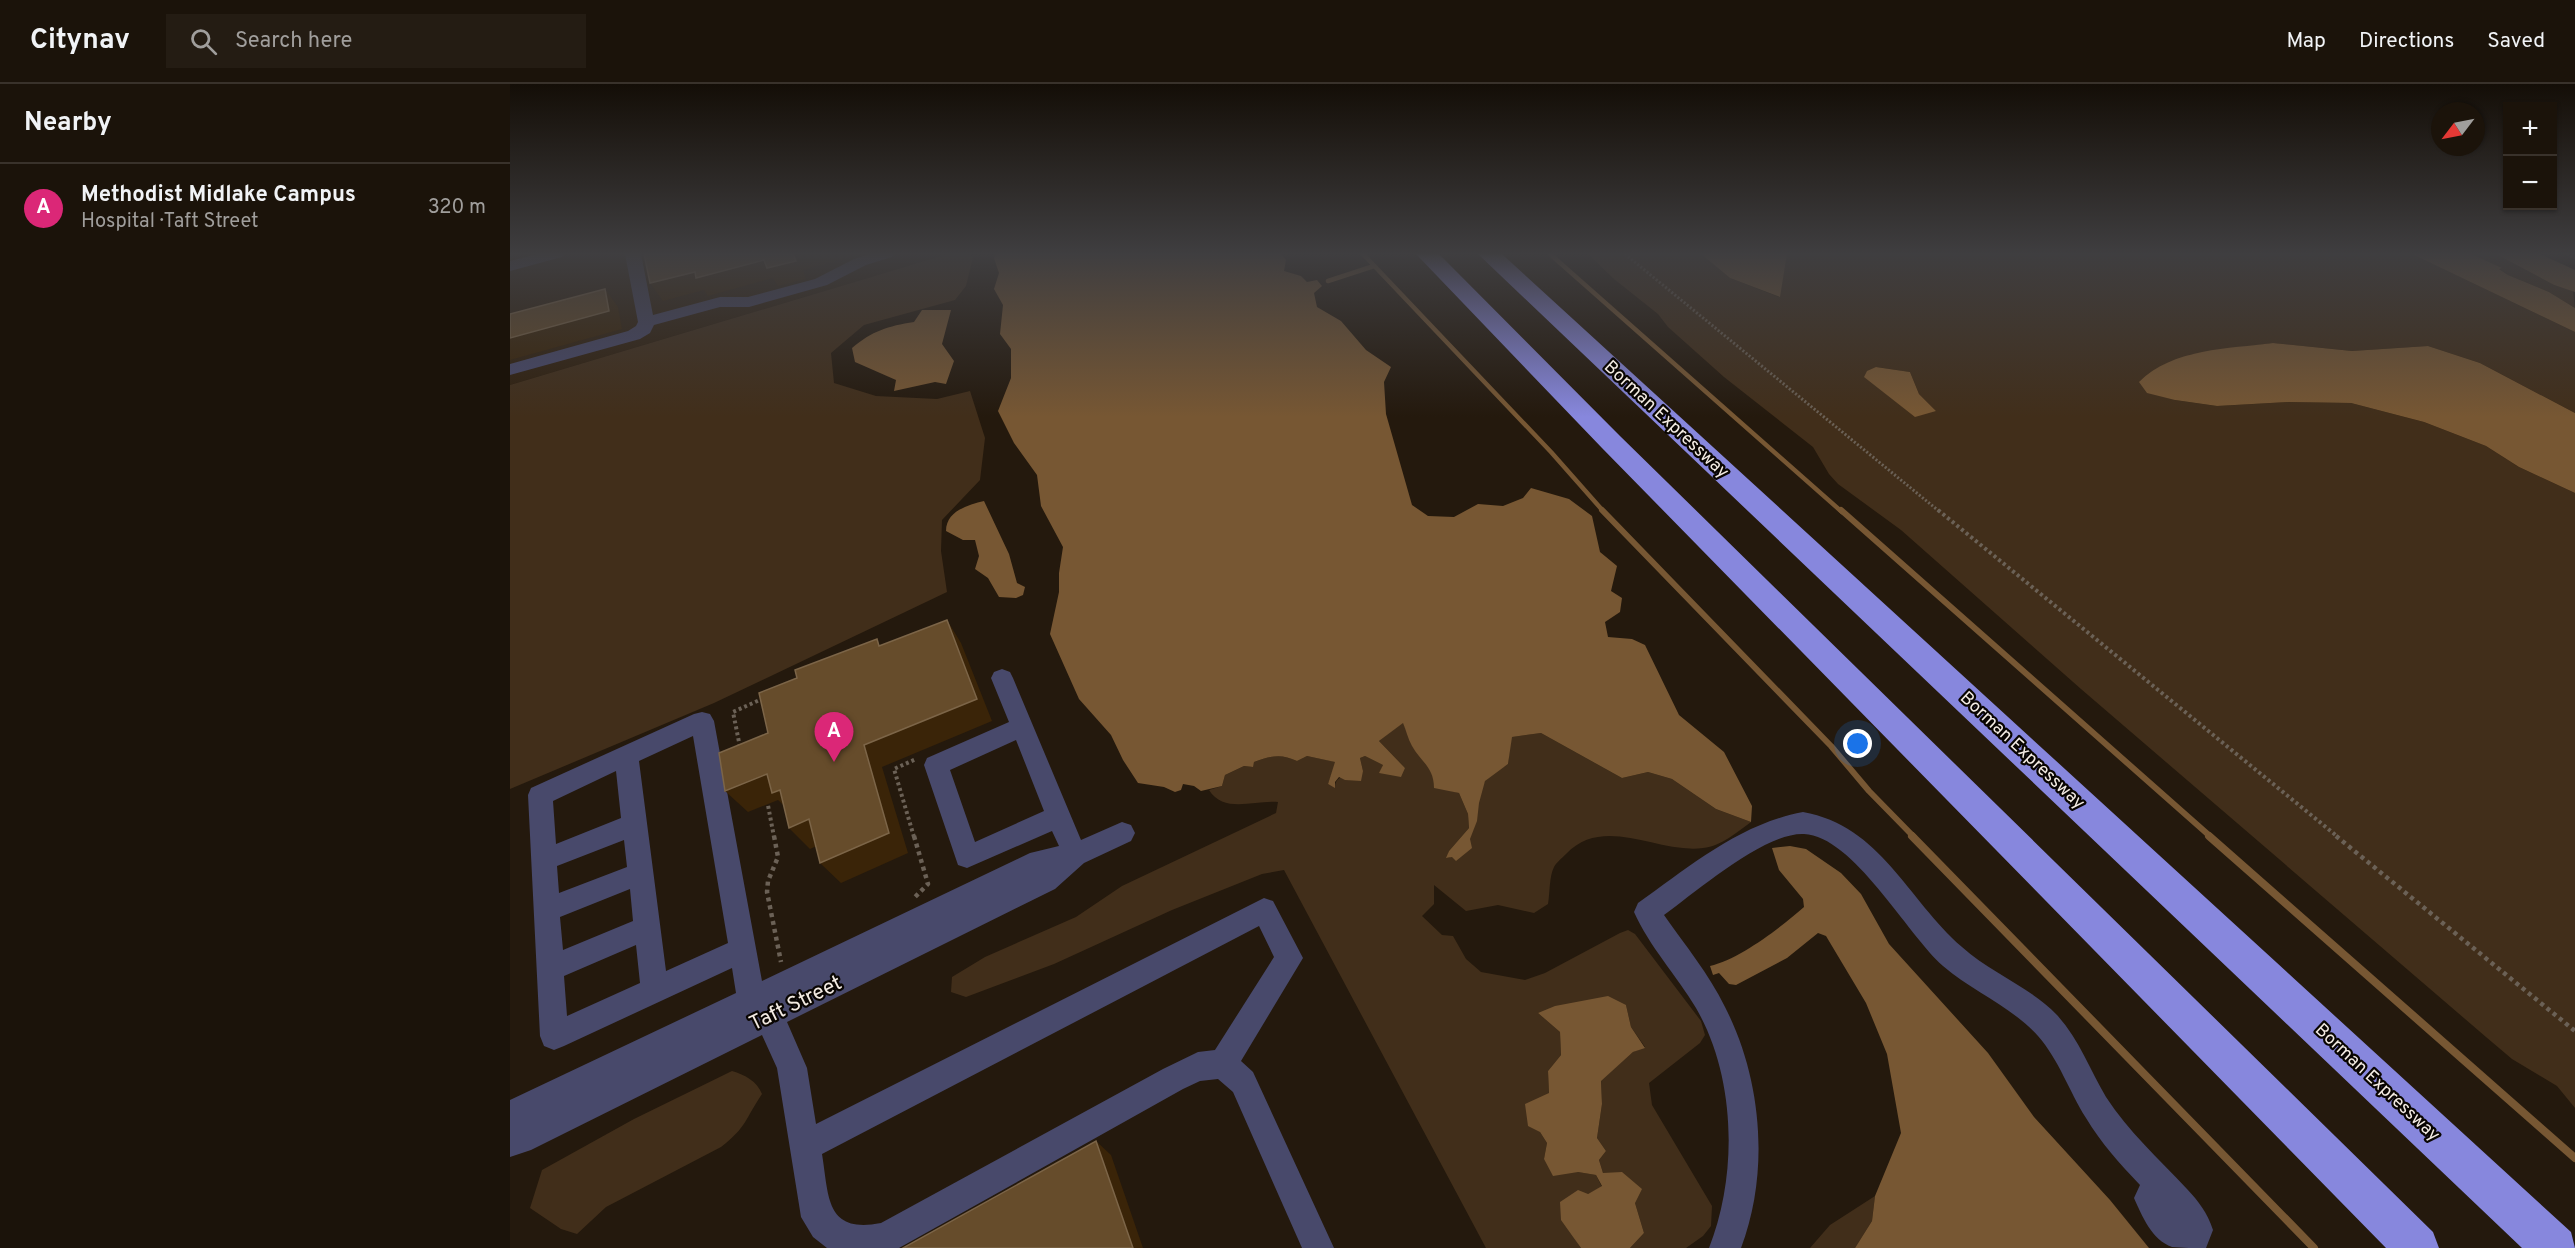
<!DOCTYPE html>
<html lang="en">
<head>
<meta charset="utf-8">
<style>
  body { margin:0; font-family:Overpass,sans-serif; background:#241c13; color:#f1f3f6 }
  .controls { position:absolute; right:18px; top:18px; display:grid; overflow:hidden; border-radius:0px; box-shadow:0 2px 4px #0004 }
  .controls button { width:54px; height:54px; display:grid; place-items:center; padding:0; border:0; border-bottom:2px solid #39322b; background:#1b130a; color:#f1f3f6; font:30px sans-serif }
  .compass { position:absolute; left:1921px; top:18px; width:54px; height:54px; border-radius:50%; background:#1b130a; box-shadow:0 2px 4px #0004; rotate:238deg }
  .you { position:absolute; left:1348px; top:660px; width:21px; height:21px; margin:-15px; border:4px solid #fff; border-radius:50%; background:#1a73e8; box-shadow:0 0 0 9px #1a73e833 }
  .badge { display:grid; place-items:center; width:39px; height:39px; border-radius:50%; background:#db2777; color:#fff; font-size:20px; font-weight:700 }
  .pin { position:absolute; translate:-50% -50px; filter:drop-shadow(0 2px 3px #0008) }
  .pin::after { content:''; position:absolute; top:32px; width:21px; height:18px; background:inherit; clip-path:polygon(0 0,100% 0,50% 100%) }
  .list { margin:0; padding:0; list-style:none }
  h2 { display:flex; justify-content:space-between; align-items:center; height:78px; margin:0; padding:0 24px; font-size:26px }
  h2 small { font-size:20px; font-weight:400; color:#a09e9c }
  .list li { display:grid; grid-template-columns:39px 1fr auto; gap:18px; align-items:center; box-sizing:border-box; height:90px; padding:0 24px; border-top:2px solid #39322b }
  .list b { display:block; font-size:22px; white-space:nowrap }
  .list p { margin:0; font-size:20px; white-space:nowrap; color:#a09e9c }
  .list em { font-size:20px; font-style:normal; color:#a09e9c }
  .icon { flex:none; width:33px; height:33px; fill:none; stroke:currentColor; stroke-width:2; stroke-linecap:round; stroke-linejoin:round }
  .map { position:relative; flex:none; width:2065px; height:1164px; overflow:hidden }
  header { display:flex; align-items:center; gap:36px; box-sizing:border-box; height:84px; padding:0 30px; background:#1b130a; border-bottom:2px solid #39322b }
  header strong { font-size:28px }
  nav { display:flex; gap:33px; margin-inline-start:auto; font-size:21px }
  .search { width:420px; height:54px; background:#241c13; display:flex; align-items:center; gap:15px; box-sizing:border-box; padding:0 21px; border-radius:0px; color:#a09e9c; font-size:22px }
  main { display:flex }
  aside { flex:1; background:#1b130a }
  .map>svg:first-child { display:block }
  .built { fill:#30200e }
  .green { fill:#412e1a; fill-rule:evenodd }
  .water { fill:#775733 }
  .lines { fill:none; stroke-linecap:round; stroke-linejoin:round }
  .stream-far2 { stroke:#775733; stroke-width:4.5 }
  .stream-far1 { stroke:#775733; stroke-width:6 }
  .stream { stroke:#775733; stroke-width:8 }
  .path-far2 { stroke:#6b6156; stroke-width:3; stroke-dasharray:2 2; stroke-linecap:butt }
  .path-far1 { stroke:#6b6156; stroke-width:4; stroke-dasharray:3 3; stroke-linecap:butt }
  .path { stroke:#6b6156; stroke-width:4.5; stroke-dasharray:4 4; stroke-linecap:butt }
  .minor { fill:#48496b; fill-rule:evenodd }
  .highway { fill:#8787dd; fill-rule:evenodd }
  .shaded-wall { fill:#3a2408 }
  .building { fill:#664c2b; stroke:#7c6548; stroke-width:1.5 }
  .labels { text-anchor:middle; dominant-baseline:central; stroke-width:4.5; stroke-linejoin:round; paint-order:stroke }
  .street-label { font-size:18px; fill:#f3ebe3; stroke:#090502 }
  .near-street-label { font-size:21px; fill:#f3ebe3; stroke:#090502 }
</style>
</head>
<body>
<header>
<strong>Citynav</strong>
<div class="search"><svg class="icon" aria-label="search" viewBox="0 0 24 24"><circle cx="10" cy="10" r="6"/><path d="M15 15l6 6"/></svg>Search here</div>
<nav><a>Map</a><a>Directions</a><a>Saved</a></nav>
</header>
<main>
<aside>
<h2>Nearby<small></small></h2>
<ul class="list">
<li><span class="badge">A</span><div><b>Methodist Midlake Campus</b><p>Hospital · Taft Street</p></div><em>320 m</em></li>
</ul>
</aside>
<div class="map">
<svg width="2065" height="1164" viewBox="0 0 2065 1164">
  <rect width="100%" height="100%" fill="#24190d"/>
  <path class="built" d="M0,170H438L0,301Z"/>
  <path class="green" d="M438,170H458L463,173L456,202L445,216L354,241L321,269L324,299L366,312L427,315L460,307L475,354L470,396L432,436L431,467L437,508L204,619L0,705V301Z
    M1078,170H1191L1220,194L1269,213L1277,170H1902L2065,248V329L1970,279L1918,262L1842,267L1763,259L1679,271L1665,316L1707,322L1778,318L1841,319L1914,338L1976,362L2009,383L2065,409V1024L2047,1002L2002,975L1976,953L1571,605L1391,446L1328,400L1319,390L1303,363L1214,293L1158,243L1148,230L1104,195ZM1366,283L1400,288L1409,310L1426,327Z
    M1961,170H1986L2044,201L2063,207L2065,224L2039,208L1998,191L1988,184L1990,183L1979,180Z
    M893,638L903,663L919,682L924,693L938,706L949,709L958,730L959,744L939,767L937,774C944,773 947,768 952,763C974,741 962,718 975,697C979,690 991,685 998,680L1001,653L1031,649L1112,694L1138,688L1162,695L1206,725L1241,738C1227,748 1212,762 1193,764C1148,770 1094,730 1056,770C1052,774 1046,779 1044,783C1039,793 1040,809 1038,820L1024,829L988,821L956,827L924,801V820L912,832L932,851L943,852L956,875L971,888L1015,896L1035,889L1110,849L1118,846L1125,850L1191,937L1195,951L1190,959L1139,999L1142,1021L1202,1122L1201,1142L1193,1152L1176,1164H1120L1134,1149L1125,1119L1093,1089L1089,1076L1096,1067L1087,1054L1092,1020L1091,996L1123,968L1135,963L1121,943L1116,921L1028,929L1050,948L1051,971L1038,987L1039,1009L1030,1048L1037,1059L1034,1075L1068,1088L1086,1091L1092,1103L1078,1110L1065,1155L1071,1164H976L774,786L752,790L662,826L544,880L456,913L441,908L442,893L475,873L566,833L612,802L766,729L768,718C744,716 714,730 699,706L712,702L715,691L734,682L742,683L744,678C760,672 771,669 787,677L797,672L826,678L818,700L825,703C825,690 842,690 853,687L850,674L855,672L873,681L870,689L895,684L869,657Z
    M222,987C235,991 247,997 252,1010C235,1035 237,1043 211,1063L96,1123L67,1150L51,1145L20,1124L32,1086L124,1035Z
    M1365,1112L1362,1137L1345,1164H1300L1320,1141Z"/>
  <path class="water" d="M486,170H771L776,176L774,187L791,192L797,198L807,196L812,202L804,209L807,223L831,237L856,266L881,283L874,298L876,330L902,421L918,432L944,433L968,420L993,422L1013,414L1021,404L1059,415L1082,432L1090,468L1107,482L1101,507L1112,514L1110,528L1095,538L1098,553L1122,555L1135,561L1169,631L1214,668L1242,722L1241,738L1206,725L1162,695L1138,688L1112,694L1031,649L1002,653L998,680L975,697L969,719L967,737L960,755L962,764L946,777L942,773L936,774L939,767L959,744L958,730L949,709L924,704C924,683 911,678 902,662C898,655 896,646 893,639L869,657L895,684L891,693L869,689L873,681L855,672L850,674L853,687L851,697L835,696L829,693L825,698V704L818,700L825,678L797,672L787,677C771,669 760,672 744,678L743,683L734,682L715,691L712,702L691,707L684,702L673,700L671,706L665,708L654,703L628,699L613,676L601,651L569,615L540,550L549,508V489L553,463L531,422L527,391L504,359L488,327L501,294V265L490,250L493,221L484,205L489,189L484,174Z
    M1191,170H1277L1270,213L1220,194Z
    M1902,170H1961L1992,184L1989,185L1998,191L2039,208L2065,224V248Z
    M1986,170H2030L2065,186V208L2044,201Z
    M412,226H441L432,260L444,277L436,300L425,298L384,307L386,296L345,278L342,264C362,247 378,242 404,238Z
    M1763,259L1842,267L1918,262L1970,279L2065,329V409L2009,383L1976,362L1914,338L1841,319L1778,318L1707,322L1665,316L1637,309L1629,298C1663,264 1719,265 1763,259Z
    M1366,283L1400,288L1409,310L1426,327L1405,333L1354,293L1357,287Z
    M474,417L499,470L507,499L515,503L513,511L506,514L489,513L478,494L465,485L469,472L465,456H453L436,447C436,427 458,421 474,417Z
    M1280,762L1296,765L1331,789L1351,810L1379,860L1478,969L1524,1033L1600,1116L1639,1164H1345L1362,1137L1365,1112L1391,1049L1377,970L1356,919L1316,852L1308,849L1277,874L1226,901L1219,900L1209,889L1203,891L1200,882C1230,875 1270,844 1294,823L1293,815L1269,786L1262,764Z
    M1098,912L1116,921L1121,943L1135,964L1123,968L1091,997L1092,1020L1087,1054L1096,1067L1089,1076L1093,1089L1112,1088L1132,1105L1125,1119L1134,1149L1120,1164H1071L1051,1136L1050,1118L1068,1106L1078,1110L1092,1102L1086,1091L1068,1088L1043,1092L1034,1075L1037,1059L1030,1048L1018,1042L1015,1020L1039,1009L1038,987L1051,971L1050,948L1028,929L1045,922Z"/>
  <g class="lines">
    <path class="stream-far2" d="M853,170L1041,368L1094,428
      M1040,170L1332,428
      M818,197L864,182"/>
    <path class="stream-far1" d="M1092,426L1321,662L1359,707L1404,753
      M1331,426L1701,753"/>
    <path class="stream" d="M1402,752L1804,1164
      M1699,752L2065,1074"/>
    <path class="path-far2" d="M1115,170L1430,428
      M2057,170L2065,174"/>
    <path class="path-far1" d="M1428,426L1828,753
      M230,663L223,628L254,614
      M257,716L264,753
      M404,753L384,685L406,675"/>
    <path class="path" d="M264,752L268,773L258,797L257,808L271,878
      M404,752L418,800L405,813
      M1826,752L2065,947"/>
    <path class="minor" d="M28,170H54L52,173L0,187V177Z
      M115,170H131L143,231L210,213H238L305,195L344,175L360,170H384L382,173L356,181L317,201L239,223H210L144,241L140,249L130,255L0,291V280L118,247L126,242L128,238Z
      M492,585L500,588L503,594L571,756L612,738L621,741L625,749L621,757L574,779L545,805L277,938L297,984L306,1040L754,814L763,817L793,874L731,977L743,988L824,1164H792L723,1008L708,995L690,997L673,1005L389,1164H317L303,1153L291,1133L267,984L252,951L21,1066L0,1073V1016L226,909L222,884L54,962L44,966L34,962L30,952L18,711L21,704L184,630L192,628L200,630L204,637L252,897L520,769L549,762L542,747L457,784L448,781L414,681L417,674L499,638L481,594L484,588ZM183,652L218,859L156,887L129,677ZM506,656L534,727L465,758L440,686ZM106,687L111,734L46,760L43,717ZM114,756L117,783L49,809L47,782ZM120,805L123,837L53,866L50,833ZM749,842L764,873L705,966L688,968L653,985L371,1139C315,1150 319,1112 312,1070ZM126,861L130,899L57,932L54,892Z
      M1293,728C1371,742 1397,815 1452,863C1481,889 1520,903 1547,931C1569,955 1580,986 1596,1013C1618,1047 1649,1075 1677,1105C1689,1118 1697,1128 1703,1146L1696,1164C1685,1164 1672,1164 1662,1163C1642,1156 1632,1132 1624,1114L1630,1101C1610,1080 1591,1059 1576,1034C1559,1007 1549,976 1528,952C1501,922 1463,908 1433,882C1397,850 1343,752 1294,750C1255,748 1186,808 1154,831C1175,861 1199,890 1215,923C1252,995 1260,1088 1231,1164H1199C1228,1091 1226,993 1186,924C1167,892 1139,862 1124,828L1128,819C1179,783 1229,740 1293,728Z"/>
    <path class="highway" d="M906,170H929L1110,352L1923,1148L1929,1164H1876L1092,364Z
      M968,170H992L2061,1148L2065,1164H2012Z"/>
  </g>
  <path class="shaded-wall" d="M283,170H351L293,186L296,195L268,202L263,194L198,212L194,206L153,217L140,199L185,188Z
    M95,205L108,223L112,245L0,276V254Z
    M437,536L451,559L482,637L372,683L398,769L331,799L310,779L354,661Z
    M257,690L291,727L283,730L268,716L238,728L215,707Z
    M299,735L320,756L300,765L279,744Z
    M586,1057L601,1071L633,1164H623Z"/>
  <path class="building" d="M134,170H283L286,177L257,184L254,176L186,194L185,188L140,199Z
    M95,205L99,227L0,254V230Z
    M437,536L467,615L354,661L379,749L310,779L299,735L279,744L270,706L262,709L257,690L215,707L209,669L258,649L249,609L287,594L285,586L367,555L369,562Z
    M586,1057L623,1164H393Z"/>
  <linearGradient id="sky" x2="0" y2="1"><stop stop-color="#140e07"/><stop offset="0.51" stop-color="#3f3e40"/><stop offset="1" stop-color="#3f3e40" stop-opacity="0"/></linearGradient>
  <rect width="2065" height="333" fill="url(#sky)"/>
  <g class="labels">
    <g class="street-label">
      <text transform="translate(1156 336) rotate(43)">Borman Expressway</text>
      <text transform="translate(1512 667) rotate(43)">Borman Expressway</text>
      <text transform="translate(1867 999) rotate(43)">Borman Expressway</text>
    </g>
    <g class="near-street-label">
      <text transform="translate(286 920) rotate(-26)">Taft Street</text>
    </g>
  </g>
</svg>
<div class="controls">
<button>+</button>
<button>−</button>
</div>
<svg class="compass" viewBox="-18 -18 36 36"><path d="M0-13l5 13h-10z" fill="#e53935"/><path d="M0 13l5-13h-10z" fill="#a09e9c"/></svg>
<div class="you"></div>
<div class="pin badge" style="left:324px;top:678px">A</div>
</div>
</main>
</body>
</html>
